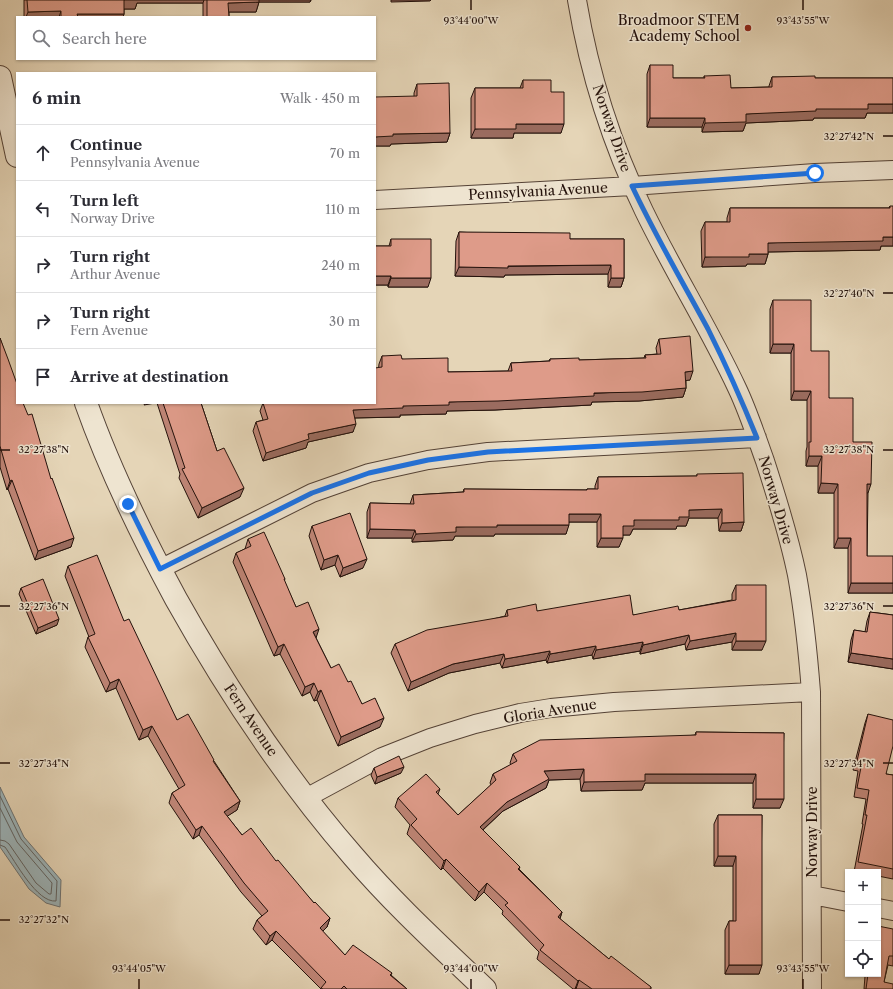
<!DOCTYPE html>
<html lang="en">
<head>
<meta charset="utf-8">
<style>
  body { margin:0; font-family:"Libre Caslon Text",serif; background:#f2f2f3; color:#2b2b33 }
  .controls { position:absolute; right:12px; bottom:12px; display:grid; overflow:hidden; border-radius:0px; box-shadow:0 1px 3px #0004 }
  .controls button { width:36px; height:36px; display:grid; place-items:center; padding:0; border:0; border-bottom:1px solid #e1e1e2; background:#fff; color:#2b2b33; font:20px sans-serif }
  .stop { position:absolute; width:12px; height:12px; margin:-9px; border:3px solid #1a73e8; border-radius:50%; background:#fff }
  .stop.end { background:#1a73e8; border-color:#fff; box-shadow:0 1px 4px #0008 }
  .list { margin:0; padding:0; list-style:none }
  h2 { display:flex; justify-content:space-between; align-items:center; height:52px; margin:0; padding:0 16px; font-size:17px }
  h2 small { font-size:13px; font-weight:400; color:#7c7c81 }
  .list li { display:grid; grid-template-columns:26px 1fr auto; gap:12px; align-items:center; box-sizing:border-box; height:56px; padding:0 16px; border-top:1px solid #e1e1e2 }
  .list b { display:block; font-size:15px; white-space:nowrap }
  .list p { margin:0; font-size:13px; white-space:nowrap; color:#7c7c81 }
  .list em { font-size:13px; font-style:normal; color:#7c7c81 }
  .icon { flex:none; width:22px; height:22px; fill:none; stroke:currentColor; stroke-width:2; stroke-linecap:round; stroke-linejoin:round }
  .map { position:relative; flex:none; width:893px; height:989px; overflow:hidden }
  .search { position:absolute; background:#fff; box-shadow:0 1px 3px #0004; left:16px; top:16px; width:360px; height:44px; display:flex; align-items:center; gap:10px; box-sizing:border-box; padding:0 14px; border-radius:0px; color:#7c7c81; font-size:15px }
  .panel { position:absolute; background:#fff; box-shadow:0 1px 3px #0004; left:16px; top:72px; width:360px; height:332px; border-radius:0px }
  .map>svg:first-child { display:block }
  .water { fill:#9cb5bb; stroke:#6c7375 }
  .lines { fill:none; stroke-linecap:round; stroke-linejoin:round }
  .shore { stroke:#606363; stroke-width:1 }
  .minor-casing { stroke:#544236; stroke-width:20 }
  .tertiary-casing { stroke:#544236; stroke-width:24 }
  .minor { stroke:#eee4d0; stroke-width:18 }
  .tertiary { stroke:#eee4d0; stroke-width:22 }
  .wall { fill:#bf8576; stroke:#23110b }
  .shaded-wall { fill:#9b6c60; stroke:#23110b }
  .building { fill:#de9b89; stroke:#23110b }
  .route { stroke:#1a73e8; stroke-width:5 }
  .ticks { fill:none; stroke:#23110b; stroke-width:1.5 }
  .poi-dot { fill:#8f2418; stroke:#eee4d0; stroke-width:1.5 }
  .labels { text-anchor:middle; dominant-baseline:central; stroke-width:3; stroke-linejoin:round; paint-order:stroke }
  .poi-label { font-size:14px; fill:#23110b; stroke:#eee4d0; text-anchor:end }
  .street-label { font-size:14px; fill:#23110b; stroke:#eee4d0 }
  .ticks-label { font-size:10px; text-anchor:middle; fill:#23110b; stroke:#eee4d0; stroke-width:3; stroke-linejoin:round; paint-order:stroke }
</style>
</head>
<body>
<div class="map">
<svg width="893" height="989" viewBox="0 0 893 989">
  <rect width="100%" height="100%" fill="#e5d5b7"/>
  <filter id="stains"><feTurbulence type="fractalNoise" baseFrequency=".005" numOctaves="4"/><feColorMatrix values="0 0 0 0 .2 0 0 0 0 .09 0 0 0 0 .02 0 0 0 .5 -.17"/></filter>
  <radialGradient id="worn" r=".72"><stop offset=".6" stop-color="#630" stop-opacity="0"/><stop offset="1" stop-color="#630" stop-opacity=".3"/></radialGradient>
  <path class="water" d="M0,787L24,837L61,880L60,907L46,903L29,889L0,847Z"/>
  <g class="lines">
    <path class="shore" d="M0,796L21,839L57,881L56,901C37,903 15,861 5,847L0,845
      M0,808L17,842L52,883L51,894H49L36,883L9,844L5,841L0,840"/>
    <defs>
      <path id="minor" d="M577,0C589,72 612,145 644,211C673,271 709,328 737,388C748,411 756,436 765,461C777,498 789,536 797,575C804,614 808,653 811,692L812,989
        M375,200L632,186L815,173L893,170
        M160,569L312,493L369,473L428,460L488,452L757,438
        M306,798L382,757L430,738L475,724L520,713L551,708L614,702L811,692
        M812,895L848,902
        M878,908L893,911"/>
      <path id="tertiary" d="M0,77L17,156
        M86,403C110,471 142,536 176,599C227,690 285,778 353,856C394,904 440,946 485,989"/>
    </defs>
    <use href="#minor" class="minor-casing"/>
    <use href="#tertiary" class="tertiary-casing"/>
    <use href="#minor" class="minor"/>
    <use href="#tertiary" class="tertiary"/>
  </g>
  <path class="wall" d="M24,0H311L310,2H259L256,12H229V17H203V3H137L135,9H124V14L123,17H24Z
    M650,65L673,78H704V76L731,88L769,87V86L772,77L815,78H893V113H867L865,118H814L813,120L746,123L743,131L702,132V127H647V74Z
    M523,80L551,92L561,133H514L513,138H471V98L475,88H520Z
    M417,84L450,133L447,142L391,144L390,146H375L414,96V93Z
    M890,206L893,246H881L880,250L768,252V254L765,264H747L746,266L702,267L701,231L705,222H727V218L730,208H889Z
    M459,232L570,239H624V278L621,287H608V274L505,275L504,277L455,276L456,241Z
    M391,239L428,287H388V285H375V246H389Z
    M773,300L811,351L829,398L853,442L868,493L867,556L893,593H848V548H834V493H818V466H806V451L807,447V400H791V353H770V309Z
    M0,338L71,547L35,560L8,489L7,490L0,467Z
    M659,339L690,380H686V388L683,397L639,401L592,402L591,405L495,410L447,411L446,414L400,415V417L355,418L353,432L308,442L306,448L263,461L253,431L256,422L263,420L260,411L263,403H375L379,364L382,356L402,359L448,372L508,371L511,363L549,361L550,359L579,360L644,358L645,355L657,354L656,348Z
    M157,403H201L217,451L240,497L198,518L179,478L180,474Z
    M697,474L744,522L741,531H719L718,518H689L686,526H677L676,529H633L630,535H623L619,547H597V522H569L566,534H495L494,536H455L453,540L412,542V538H367V512L370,503L410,504L413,495L463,492L464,489L586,490L587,489H595V486L598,477L697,476Z
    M312,526L363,568L340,577L335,565L321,570L309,536Z
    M248,539L285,579L284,581L296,607L316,638L331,668L348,682L362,704L380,727L338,746L317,700L314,701L310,692L302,696L280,654L274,656L233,562L236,553L245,549Z
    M68,566L124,621L177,720L214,761L240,801L237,810L227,816L242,835L276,861L314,903L330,918L327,927L322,931L345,955L392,973L391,975L407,989H321L272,940L266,945L253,929L257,920L262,916L241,892L199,835L193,839L169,803L172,793L179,789L148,736L139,740L116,688L106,692L85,647L88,637H89L65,576Z
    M736,585L762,650H732V642L686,650L685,644L640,654V651L593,659L592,655L547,663L546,660L502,668L500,663L449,673L408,691L391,653L395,644L505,616L507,610L633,615L679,610L732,600V594Z
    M21,588L57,625L36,634L19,594Z
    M870,612L893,615V669L848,662L851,640L854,630L865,632L867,621Z
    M868,714L886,774L893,775V879L878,876V872H854L863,824H862L866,799L854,797L858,771L853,770L865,723Z
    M696,732L784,733L780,808H753V783H645L642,790L581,791L580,779L549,780L546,788L503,811L483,830L520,867L519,869L562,912L560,919L609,959L651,987V989H573L537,959L539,952L502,914L503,911L484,892L475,901L443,868L441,870L407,834L410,825L395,807L398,798L440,789L438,794L458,815L491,785L490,783L493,774L511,765L510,763L513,754L695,735Z
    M374,768L401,773L375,784L371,775Z
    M718,815H762L759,974H725V930L729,921H733V866H714V824Z
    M893,929V966L888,965L884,982L893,989H864L865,976L859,975V974H878Z"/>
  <path class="shaded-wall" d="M124,0H204L203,3H137L135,9H121Z
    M256,0H311L310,2H256Z
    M391,0H431L430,1L391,2Z
    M259,2L256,12H225L228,3Z
    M61,11L59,17H26L28,12Z
    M77,14H124L123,17H77Z
    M868,104H893V113H867L865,118H814L813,120L746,123L743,131L702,132L705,123L746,114Z
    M650,118H705L702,127H647Z
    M516,124H564L561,133H514L513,138H471L475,129Z
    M450,133L447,142L391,144L390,146H375V137L393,134Z
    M883,237H893V246H881L880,250L765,252L768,243Z
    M749,254H768L765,264H747L746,266L702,267L705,257Z
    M611,265L608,274L505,275L504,277L455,276L459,267Z
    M375,276H391L388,285H375Z
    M391,278H431L428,287H388Z
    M611,278H624L621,287H608Z
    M773,344H794L791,353H770Z
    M693,371L690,380L682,381L685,372Z
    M686,388L683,397L639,401L592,402L591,405L495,410L447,411L446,414L400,415V417L350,418L353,410L449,402Z
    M794,391H811L807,400H791Z
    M145,403H155L144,405Z
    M356,424L353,432L308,442L306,448L263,461L266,453L308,434Z
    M809,456H822L818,466H806Z
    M12,480L8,489L7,490L10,481Z
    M821,483L838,484L834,493H818Z
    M867,484H871L868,493H864Z
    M244,488L240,497L198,518L202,508Z
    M722,509L718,518H689L686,526H677L676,529H633L630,535H619L623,526L634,520L689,510Z
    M569,514H601L597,522H566Z
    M744,522L741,531H719L722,523Z
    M497,525H569L566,534H495L494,536H455L453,540L412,542L416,534L456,527Z
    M370,529L415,530L412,538H367Z
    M74,538L71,547L35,560L38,551Z
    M601,538H623L619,547H597Z
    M838,538H851L848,548H834Z
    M338,555L335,565L321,570L324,560Z
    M367,559L363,568L340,577L343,568Z
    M851,583H893V593H848Z
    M59,619L57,625L36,634L38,628Z
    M319,629L316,638L313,632Z
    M736,633L732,642L686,650L690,641Z
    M689,635L685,644L640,654L643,645Z
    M736,641H766L762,650H732Z
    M643,642L640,651L593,659L596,650Z
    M284,644L280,654L274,656L278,647Z
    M596,646L592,655L547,663L550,654Z
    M550,651L546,660L502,668L505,659Z
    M851,653L893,659V669L848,662Z
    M504,654L500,663L449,673L408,691L411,682L453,664Z
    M119,679L116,688L106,692L110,683Z
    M314,683L310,692L302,696L305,687Z
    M321,690L317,700L314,701L318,692Z
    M384,718L380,727L338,746L341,737Z
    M152,726L148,736L139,740L143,730Z
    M404,767L401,773L375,784L377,777Z
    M584,769L580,779L549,780L546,788L503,811L476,836L480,827L507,802L544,771Z
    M645,774H756L753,783H645L642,790L581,791L584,782Z
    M756,799H784L780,808H753Z
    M240,801L237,810L220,821L224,812Z
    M202,826L199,835L193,839L196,830Z
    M718,856H736L733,866H714Z
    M446,859L443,868L441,870L444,861Z
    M487,883L484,892L475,901L479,892Z
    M562,912L559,921L558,917Z
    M330,918L327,927L316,938L320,928Z
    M276,931L272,940L266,945L270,936Z
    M729,965H762L759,974H725Z
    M579,980L576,989H575L578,981Z"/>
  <path class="building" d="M27,0H124V14H77L78,17H61V11L28,12Z
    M207,0H259V2L228,3L229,17H207Z
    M650,65H673V78H705L704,76L730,75L731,88L772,87V77L815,76V78H893V104H868V109H816V111L746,114V122L705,123V118H650Z
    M523,80H551V92H564V124H516V129H475V88H523Z
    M449,83L450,133L393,134V136L375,137V97L417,96V84Z
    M890,206H893V237H883V241L768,243V254H749V257H705V222H730V208H890Z
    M459,232L570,233V239H624V278H611V265L508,266V268L459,267Z
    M391,239H431V278H391V276H375V246H391Z
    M773,300H811V351H829V398H853V442H872L871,484H867V556H893V583H851V538H838V484L821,483L822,456H809V442H811V391H794V344H773Z
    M690,336L693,371L685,372L686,388L642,392L594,393V396L498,401L449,402V405L403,406V408L353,410L356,424L308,434L309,439L266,453L256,422L268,419L263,403H375V368L382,367V356L401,355L402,359L448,358V372L512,371L511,363L550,361V359L579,358V360L646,358L645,355L661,354L659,339Z
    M0,338L8,359L17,384V403H23L28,415L32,414L51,479L52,478L74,538L38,551L12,480L10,481L0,446Z
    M163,403H201L217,451L224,448L244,488L202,508L182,469L185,468Z
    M743,473L744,522L722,523V509L689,510V517H679V520H634V526H623V538H601V514H569V525H497V527H456V532L416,534L415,530L370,529V503L414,504L413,495L464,492V489L587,490V489H598V477L697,476V474Z
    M350,513L367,559L343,568L338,555L324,560L312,526Z
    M264,532L285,579H284L296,607L308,602L319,629L313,632L331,668L339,664L348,682L351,681L362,704L375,698L384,718L341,737L321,690L318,692L314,683L305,687L284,644L278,647L236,553L251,546L248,539Z
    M97,555L124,621L129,619L177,720L188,714L214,760L213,761L240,801L224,812L242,835L251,828L276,861L278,860L314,903L315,902L330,918L320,928L345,955L353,945L392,973L390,975L407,989H347L344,986L341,989H323L321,988L326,982L276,931L270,936L257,920L268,911L244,883L202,826L196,830L172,793L185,785L152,726L143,730L119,679L110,683L88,637L95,634L68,566Z
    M43,579L59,619L38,628L21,588Z
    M736,585H766V641H736V633L690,641L689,635L643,645V642L596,650V646L550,654V651L505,659L504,654L453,664L411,682L395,644L427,630L508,616L507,610L536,604L537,611L630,595L633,615L678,606L679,610L736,600Z
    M870,612L893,615V659L851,653L854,630L867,632Z
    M868,714L893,720V746L886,774L893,775V869L858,862L867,815H865L869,790L857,788L862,762L857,761Z
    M696,732L784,733V799H756V774H645V781L584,782V769L544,771L549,779L507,802L480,827L520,867L518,869L562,912L558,917L609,959L611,956L651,987L650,989H592L579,980L578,981L540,950L544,945L505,905L508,903L487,883L479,892L446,859L444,861L411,825L417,819L398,798L426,774L440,789L436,792L458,815L496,780L493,774L517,761L513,754L540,740L696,735Z
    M399,756L404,767L377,777L374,768Z
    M718,815H762V965H729V921H736V856H718Z
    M878,926L893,929V956H889L884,982L893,984V989H866L868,974H878Z"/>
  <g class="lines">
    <path class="route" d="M128,504L160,569L312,493L369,473L428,460L488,452L757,438C742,401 726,365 708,329C682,281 655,235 632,186L815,173"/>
  </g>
  <path class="ticks" d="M471,0V10M803,0V10M883,136H893M883,293H893M0,450H10M883,450H893M0,606H10M883,606H893M0,763H10M883,763H893M0,920H10M139,979V989M471,979V989M803,979V989"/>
  <circle class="poi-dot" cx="748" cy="28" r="4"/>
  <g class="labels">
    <g class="poi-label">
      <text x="740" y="20">Broadmoor STEM<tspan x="740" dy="16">Academy School</tspan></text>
    </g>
    <g class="street-label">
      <text transform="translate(612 128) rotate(71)">Norway Drive</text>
      <text transform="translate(538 191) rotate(-3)">Pennsylvania Avenue</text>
      <text transform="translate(776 500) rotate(74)">Norway Drive</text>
      <text transform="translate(550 711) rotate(-9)">Gloria Avenue</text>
      <text transform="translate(251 720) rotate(56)">Fern Avenue</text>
      <text transform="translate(812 832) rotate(-90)">Norway Drive</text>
    </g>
  </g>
  <g class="ticks-label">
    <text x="471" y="24">93°44'00"W</text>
    <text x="803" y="24">93°43'55"W</text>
    <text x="849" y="140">32°27'42"N</text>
    <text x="849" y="297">32°27'40"N</text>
    <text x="44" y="453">32°27'38"N</text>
    <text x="849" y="453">32°27'38"N</text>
    <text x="44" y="610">32°27'36"N</text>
    <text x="849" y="610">32°27'36"N</text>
    <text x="44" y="767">32°27'34"N</text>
    <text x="849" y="767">32°27'34"N</text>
    <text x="44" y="923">32°27'32"N</text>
    <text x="139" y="972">93°44'05"W</text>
    <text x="471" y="972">93°44'00"W</text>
    <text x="803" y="972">93°43'55"W</text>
  </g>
  <rect width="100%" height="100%" filter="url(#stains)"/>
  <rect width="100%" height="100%" fill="url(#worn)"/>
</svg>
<div class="controls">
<button>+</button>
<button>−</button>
<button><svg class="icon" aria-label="locate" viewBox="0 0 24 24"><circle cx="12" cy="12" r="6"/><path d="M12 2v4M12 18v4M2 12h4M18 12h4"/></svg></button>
</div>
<div class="stop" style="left:815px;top:173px"></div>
<div class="stop end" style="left:128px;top:504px"></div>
<div class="search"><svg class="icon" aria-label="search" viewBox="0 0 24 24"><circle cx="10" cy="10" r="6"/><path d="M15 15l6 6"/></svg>Search here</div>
<section class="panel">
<h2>6 min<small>Walk · 450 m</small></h2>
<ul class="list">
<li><svg class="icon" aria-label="ahead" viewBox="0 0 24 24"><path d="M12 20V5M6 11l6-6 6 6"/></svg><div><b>Continue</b><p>Pennsylvania Avenue</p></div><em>70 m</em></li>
<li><svg class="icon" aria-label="left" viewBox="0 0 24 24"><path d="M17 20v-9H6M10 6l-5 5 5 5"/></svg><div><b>Turn left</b><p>Norway Drive</p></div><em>110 m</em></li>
<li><svg class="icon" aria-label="right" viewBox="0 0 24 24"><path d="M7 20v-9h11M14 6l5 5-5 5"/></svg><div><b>Turn right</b><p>Arthur Avenue</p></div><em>240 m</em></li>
<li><svg class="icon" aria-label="right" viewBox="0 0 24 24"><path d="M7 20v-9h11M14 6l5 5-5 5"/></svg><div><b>Turn right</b><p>Fern Avenue</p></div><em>30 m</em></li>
<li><svg class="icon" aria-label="arrive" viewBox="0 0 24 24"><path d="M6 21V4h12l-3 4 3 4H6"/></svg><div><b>Arrive at destination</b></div></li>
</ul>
</section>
</div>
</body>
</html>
